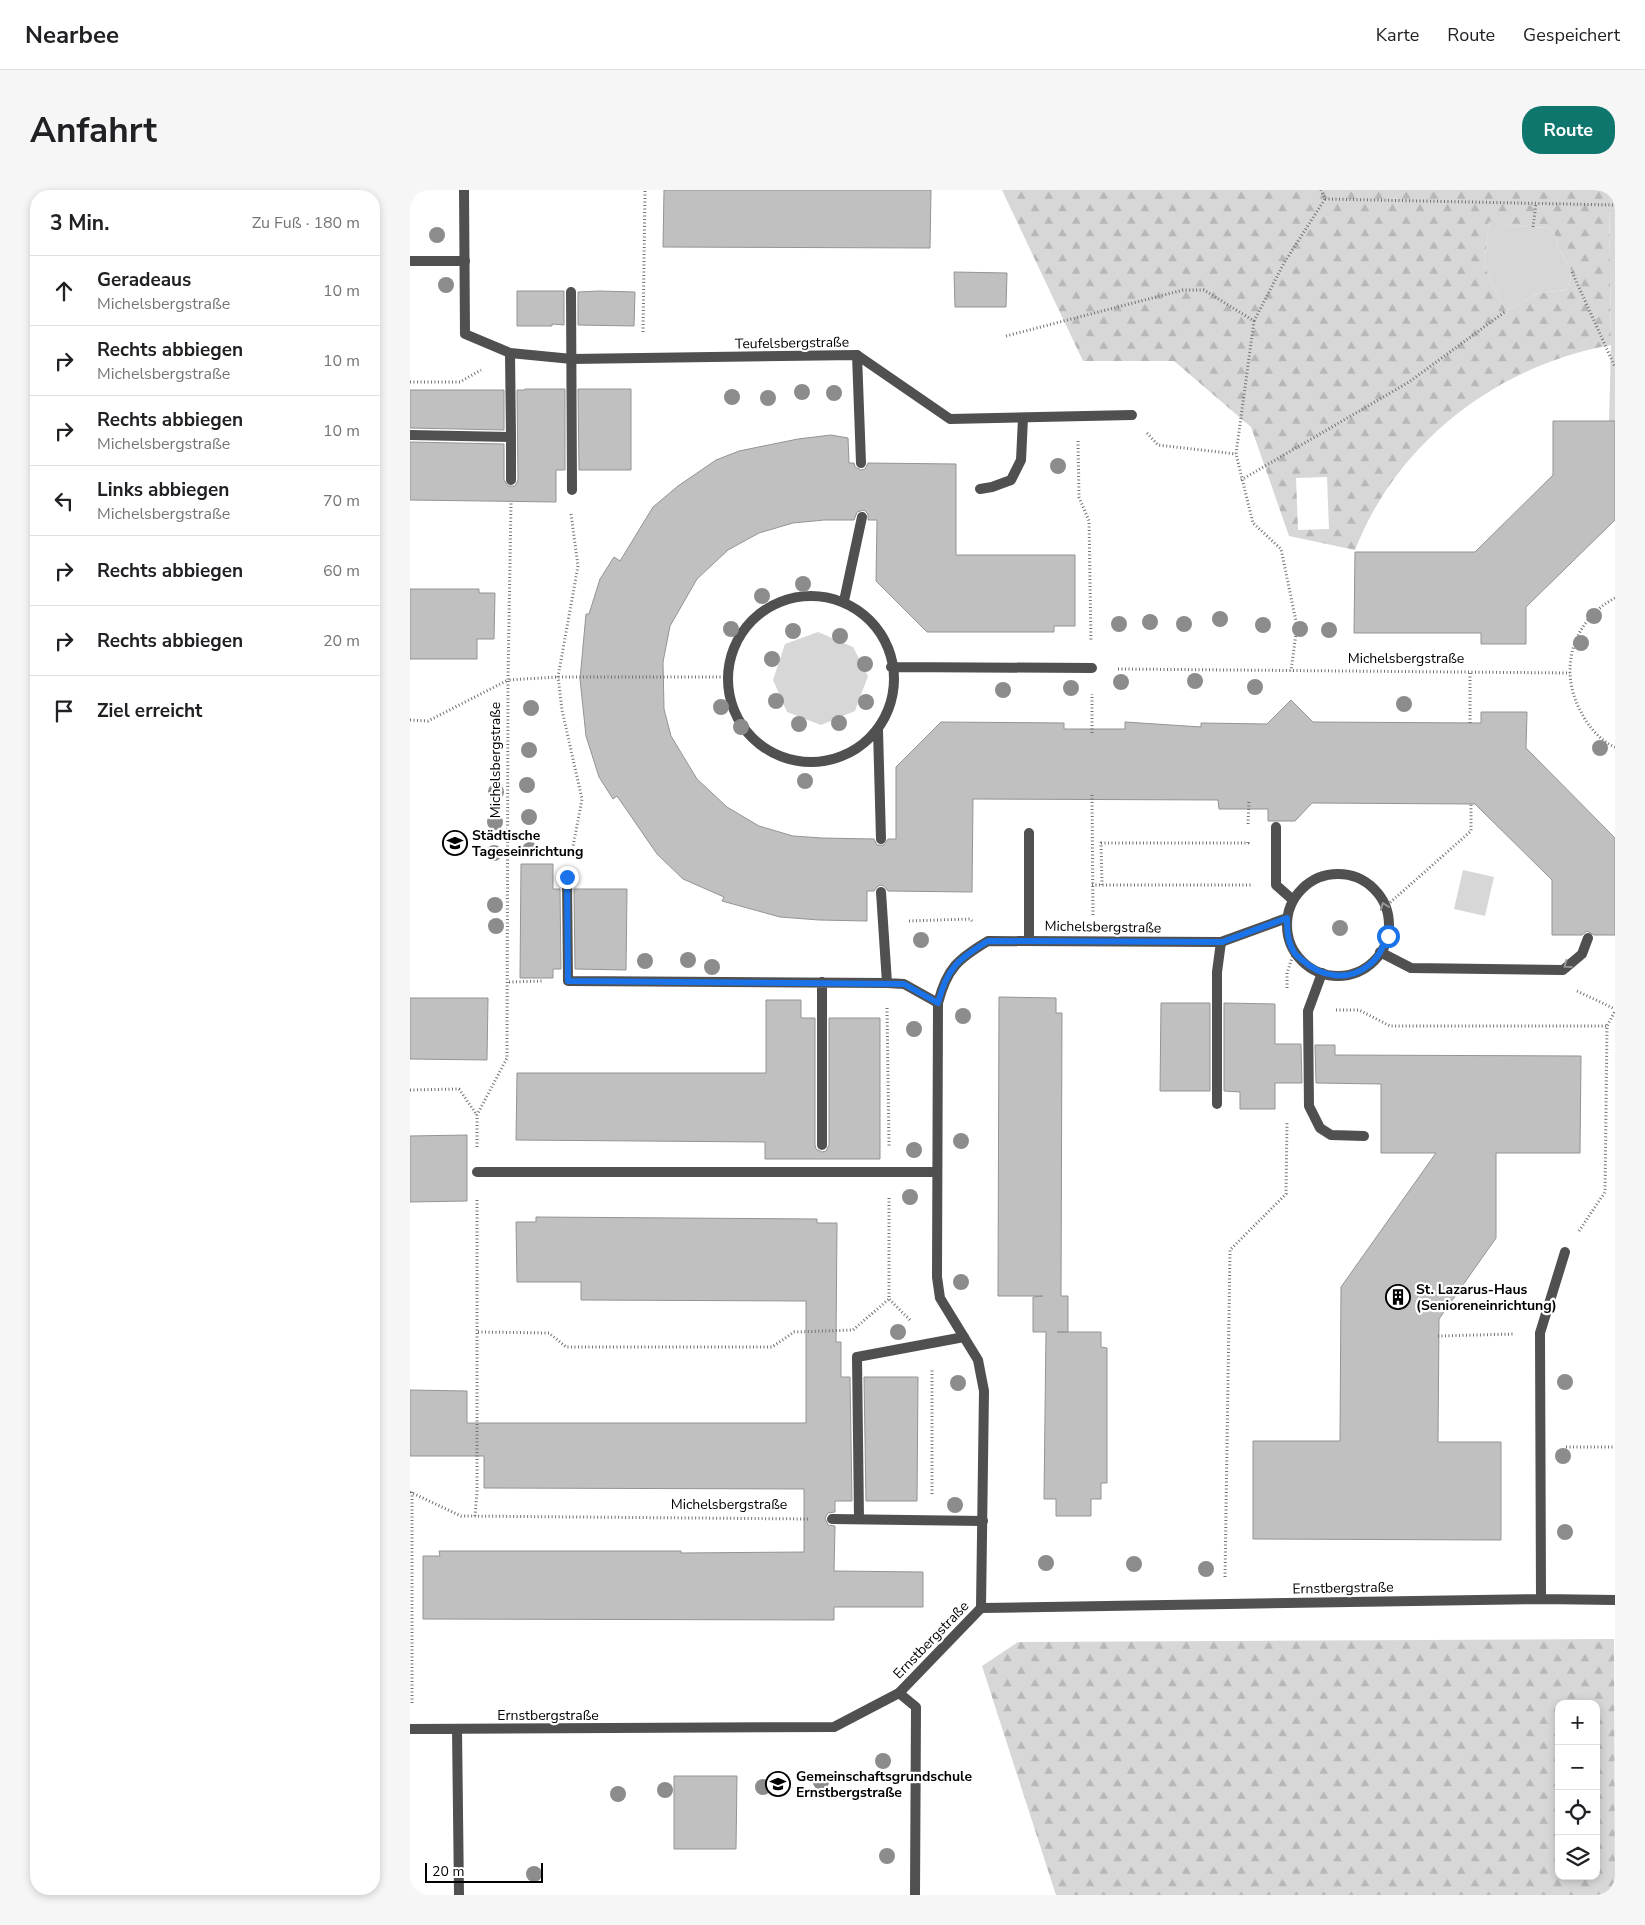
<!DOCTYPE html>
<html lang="de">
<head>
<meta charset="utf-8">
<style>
  body { margin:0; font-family:"Nunito Sans",sans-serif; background:#f6f6f6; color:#202124 }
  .controls { position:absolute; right:15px; bottom:15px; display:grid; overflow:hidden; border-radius:10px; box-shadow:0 2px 8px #0003 }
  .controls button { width:45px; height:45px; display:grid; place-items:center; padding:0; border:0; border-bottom:1px solid #e0e0e0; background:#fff; color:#202124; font:25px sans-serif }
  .scale { position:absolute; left:15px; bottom:12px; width:118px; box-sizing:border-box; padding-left:5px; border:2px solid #000; border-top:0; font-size:14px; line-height:18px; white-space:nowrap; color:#000; -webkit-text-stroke:4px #fff; paint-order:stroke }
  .stop { position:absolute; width:15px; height:15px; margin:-11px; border:4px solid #1a73e8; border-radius:50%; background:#fff }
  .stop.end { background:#1a73e8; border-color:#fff; box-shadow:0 1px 5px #0008 }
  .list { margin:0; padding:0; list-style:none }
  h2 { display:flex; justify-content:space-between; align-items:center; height:65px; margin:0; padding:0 20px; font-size:21px }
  h2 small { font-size:16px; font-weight:400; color:#757577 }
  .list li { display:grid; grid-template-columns:32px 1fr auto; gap:15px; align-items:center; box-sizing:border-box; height:70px; padding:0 20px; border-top:1px solid #e0e0e0 }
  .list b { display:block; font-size:19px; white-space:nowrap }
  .list p { margin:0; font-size:16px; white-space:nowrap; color:#757577 }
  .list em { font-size:16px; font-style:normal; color:#757577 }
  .icon { flex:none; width:28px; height:28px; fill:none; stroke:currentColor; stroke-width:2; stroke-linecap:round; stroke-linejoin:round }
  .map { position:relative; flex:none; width:1205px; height:1705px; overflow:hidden; border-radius:20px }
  header { display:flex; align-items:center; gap:30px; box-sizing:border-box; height:70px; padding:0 25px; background:#fff; border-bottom:1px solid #e0e0e0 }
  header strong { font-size:24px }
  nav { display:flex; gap:28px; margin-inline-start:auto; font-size:18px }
  .intro { display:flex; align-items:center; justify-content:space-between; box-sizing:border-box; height:120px; padding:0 30px }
  h1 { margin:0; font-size:35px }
  .button { padding:12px 22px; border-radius:20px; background:#0f766e; color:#fff; font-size:18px; font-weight:700 }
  main { display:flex; gap:30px; padding:0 30px }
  aside { flex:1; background:#fff; border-radius:20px; box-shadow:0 2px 8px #0003 }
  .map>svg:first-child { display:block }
  .green { fill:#d7d7d7 }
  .forest { fill:url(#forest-firs); fill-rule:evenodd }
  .building { fill:#c0c0c0; stroke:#949494 }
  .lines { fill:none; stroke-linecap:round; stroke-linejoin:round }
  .path { stroke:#727272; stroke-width:3; stroke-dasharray:1 2.5; stroke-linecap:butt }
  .service { stroke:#505050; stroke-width:10 }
  .minor { stroke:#505050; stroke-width:10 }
  .tree { fill:#8c8c8c }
  .oneway { stroke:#969696 }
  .route { stroke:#1a73e8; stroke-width:6 }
  .labels { text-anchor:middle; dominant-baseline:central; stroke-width:4.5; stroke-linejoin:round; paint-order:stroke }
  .street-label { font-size:14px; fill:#000; stroke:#fff }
  .poi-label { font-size:14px; font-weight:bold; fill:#000; stroke:#fff; text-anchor:start }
</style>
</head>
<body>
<header>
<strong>Nearbee</strong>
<nav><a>Karte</a><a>Route</a><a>Gespeichert</a></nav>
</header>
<div class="intro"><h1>Anfahrt</h1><a class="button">Route</a></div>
<main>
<aside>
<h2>3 Min.<small>Zu Fuß · 180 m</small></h2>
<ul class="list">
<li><svg class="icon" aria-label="ahead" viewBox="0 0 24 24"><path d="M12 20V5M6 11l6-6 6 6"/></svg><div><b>Geradeaus</b><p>Michelsbergstraße</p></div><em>10 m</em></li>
<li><svg class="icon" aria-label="right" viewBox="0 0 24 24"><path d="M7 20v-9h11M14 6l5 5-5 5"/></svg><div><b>Rechts abbiegen</b><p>Michelsbergstraße</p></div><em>10 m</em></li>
<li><svg class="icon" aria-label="right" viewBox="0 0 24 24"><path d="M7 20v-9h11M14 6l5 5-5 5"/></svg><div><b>Rechts abbiegen</b><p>Michelsbergstraße</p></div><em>10 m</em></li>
<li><svg class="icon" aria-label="left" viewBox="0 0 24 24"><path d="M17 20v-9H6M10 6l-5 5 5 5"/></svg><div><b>Links abbiegen</b><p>Michelsbergstraße</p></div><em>70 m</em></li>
<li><svg class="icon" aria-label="right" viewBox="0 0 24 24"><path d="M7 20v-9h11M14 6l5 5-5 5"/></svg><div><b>Rechts abbiegen</b></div><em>60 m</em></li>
<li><svg class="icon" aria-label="right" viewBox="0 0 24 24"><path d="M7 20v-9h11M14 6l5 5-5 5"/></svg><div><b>Rechts abbiegen</b></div><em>20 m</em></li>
<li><svg class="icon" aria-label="arrive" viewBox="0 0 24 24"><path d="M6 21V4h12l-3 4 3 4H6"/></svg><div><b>Ziel erreicht</b></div></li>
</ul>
</aside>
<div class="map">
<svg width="1205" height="1705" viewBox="0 0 1205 1705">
  <defs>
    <pattern id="forest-firs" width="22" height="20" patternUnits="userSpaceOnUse" patternTransform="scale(1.25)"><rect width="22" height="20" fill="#d7d7d7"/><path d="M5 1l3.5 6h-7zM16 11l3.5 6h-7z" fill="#b7b7b7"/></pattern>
  </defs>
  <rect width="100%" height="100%" fill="#fff"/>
  <path class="green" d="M1199,0H1205V231H1199L1201,155Z
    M1079,30L1102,36L1139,38L1145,45L1148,57L1162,82L1157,100L1128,103L1096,121L1074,76Z
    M408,442L443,457L458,486L445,521L411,535L377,522L363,490L375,454Z
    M1053,680L1084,687L1075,726L1044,719Z"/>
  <path class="forest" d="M592,0H1199L1201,155C1088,175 987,252 945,360L879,346L841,237L764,171H673ZM1079,31L1102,36L1139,38L1145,45L1148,57L1162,82L1157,100L1128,103L1096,121L1074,76ZM917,287L919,339L888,340L886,288Z
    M1204,1449L1205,1705H646L572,1476L608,1452ZM1149,1514H1186V1686H1149Z"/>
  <path class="building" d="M254,0H521L520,58L253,57Z
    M544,82L597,83L596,117H545Z
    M107,101H154V135L142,134V136H107Z
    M189,101L225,102L224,136L168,135V102Z
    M115,199H155V280H146V312L0,310V252L94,254V290L98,296H105L108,290L107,200H115Z
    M168,199H221V280H169Z
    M0,200H94V240L0,238Z
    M1143,231H1205V330L1116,417V454H1071V443H944L945,362H1065L1143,285Z
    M421,245L438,248L439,273H444L445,277L451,280L455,279L458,273L546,274V365H665V436H644V442H517L466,391L467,330H458V324L454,320L447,322L444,330H414L383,333L349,343L318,360L287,389L260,436L253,472L254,519L261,546L287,589L317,617L349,636L383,646L412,648L464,649L467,655H474L478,649H486V577L531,532L654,533V539H715V532L791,537V533L857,534L881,510L903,532L1071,533V522H1117L1116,558L1205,648V745H1184L1177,741L1172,745H1142V690L1065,614L902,613L885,631H858V619H809L808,610L563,609L562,702L478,701L474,696L470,695L467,697L464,701H457V731L409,730L370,727L312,711L314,707L273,689L247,664L207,606L203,609L189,587L176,546L170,489L176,424H179L190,389L204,367L210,371L243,317L268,296L306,270L329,261L388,249Z
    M0,399H69V403H85L84,449H67V469H0Z
    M111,674H143V699H150L151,779H143V788H110Z
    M164,699H217L216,780L165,779Z
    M589,807L646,808V823H652L651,1106H658V1142H647H691V1157L697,1158V1293H691V1309H681V1326H646V1309H634L636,1142H623V1107L633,1106H588Z
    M0,808H78L77,870L0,869Z
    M356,810H391V828H405V955L406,959L412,962L416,961L419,955V828H470V969H355V952L106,950L107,883H356Z
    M751,813H800V901H750Z
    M814,813L865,814V854H891L892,893H865V919H830V902L814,901Z
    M905,855H925V865L1171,866L1170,963H1086V1048L1029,1129L1028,1252H1091V1350L843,1349V1251H930L931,1097L1026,963H971V894L906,893Z
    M57,945V1011L0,1012V946Z
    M126,1027L407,1029V1033H427L426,1152H431V1187H440L442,1311H425V1322L418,1323L415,1328L418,1335L425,1336L424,1381L513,1382V1417H424V1430L13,1429V1366H30L29,1361H271V1363L394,1362V1299L74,1298V1266H0V1200L57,1201V1233H396V1111L171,1110V1092H107L106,1032H126Z
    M454,1187H508L507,1311H456Z
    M264,1586H327L326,1659H264Z"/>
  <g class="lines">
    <path class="path" d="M915,9L1205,15
      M1123,37L1126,13
      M1162,82L1205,177
      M844,131L874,73L915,9L911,0
      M233,142L235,0
      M596,146L773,100H794L844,131L826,264L843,333L871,359L887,436L881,481
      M0,192H50L71,180
      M737,243L748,255L826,264
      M668,251L669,307L679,331L681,452
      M831,290L999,192L1096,121
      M161,324L168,376L148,487L152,520L172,609L162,662
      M1205,408C1162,431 1148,480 1171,522C1178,536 1190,551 1205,557
      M708,479L1160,483
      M0,530L18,531L98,490L101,313
      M1060,533V482
      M682,543V504
      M682,605L683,727
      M838,634L839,610
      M682,695H842
      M692,695L691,653H838V650
      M975,717L1061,641V614
      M499,731L560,729L562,731
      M99,792L133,791
      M877,798V783L884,762
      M1167,801L1205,819
      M477,818L479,956
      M926,820H949L980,836H1197
      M0,900L49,899L67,925
      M67,957V925L97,868L98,490L148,487H318
      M479,1008V1109L500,1130
      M1169,1041L1195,1002L1197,836L1205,821
      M68,1142L139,1143L156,1157H362L384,1142L443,1140L479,1109
      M1028,1146L1105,1144
      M1156,1257H1205
      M0,1302L51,1326L398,1329
      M522,1304V1180
      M65,1326L67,1302V1008
      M815,1387L820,1060L876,1004L877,932
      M2,1513V1302"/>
    <path class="service" d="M0,71H55
      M161,102L162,300
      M447,165L451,273
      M0,245L101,247L100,163
      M101,247V290
      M570,299L582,297L601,290L611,270L613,228
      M318 489a83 83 0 1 1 166 0a83 83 0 1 1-166 0Z
      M434,411L452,327
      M481,477L682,478
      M468,540L471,649
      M866,637V695L883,710
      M157,687L158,791L477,793L494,794L528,813
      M471,702L477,793
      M619,750V643
      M970,762L1001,778L1153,780L1172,764L1178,748
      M912,783L898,821L899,916L910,938L921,945L954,946
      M807,914V782L811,752
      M412,955V792
      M67,982H526
      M422,1329L573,1331
      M449,1329L447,1167L554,1147
      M489,1503L506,1517L505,1705"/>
    <path class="minor" d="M54,0L55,144L100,163L162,169L447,165L540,229L722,225
      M877 735a51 51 0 1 1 102 0a51 51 0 1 1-102 0Z
      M1131,1409L1130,1143L1155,1062
      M571,1418L574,1201L568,1170L530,1108L527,1087L528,813C537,778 548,769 578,751L811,752L877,728
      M0,1539L424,1537L489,1503L571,1418L1131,1409L1205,1410
      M47,1539L49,1705"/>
  </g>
  <g class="tree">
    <circle cx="27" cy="45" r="8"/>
    <circle cx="36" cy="95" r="8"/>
    <circle cx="392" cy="202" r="8"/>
    <circle cx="424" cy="203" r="8"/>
    <circle cx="322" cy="207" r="8"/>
    <circle cx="358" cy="208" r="8"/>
    <circle cx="648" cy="276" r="8"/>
    <circle cx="393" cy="394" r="8"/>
    <circle cx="352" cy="406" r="8"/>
    <circle cx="1184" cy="426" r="8"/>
    <circle cx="810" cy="429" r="8"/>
    <circle cx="740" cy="432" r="8"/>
    <circle cx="709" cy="434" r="8"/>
    <circle cx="774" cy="434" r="8"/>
    <circle cx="853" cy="435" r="8"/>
    <circle cx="321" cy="439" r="8"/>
    <circle cx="890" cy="439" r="8"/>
    <circle cx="919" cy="440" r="8"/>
    <circle cx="383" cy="441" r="8"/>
    <circle cx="430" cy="446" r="8"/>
    <circle cx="1171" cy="453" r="8"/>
    <circle cx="362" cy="469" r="8"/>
    <circle cx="455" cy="474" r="8"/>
    <circle cx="785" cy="491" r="8"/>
    <circle cx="711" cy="492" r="8"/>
    <circle cx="845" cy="497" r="8"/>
    <circle cx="661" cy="498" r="8"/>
    <circle cx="593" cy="500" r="8"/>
    <circle cx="366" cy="511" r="8"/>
    <circle cx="456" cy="512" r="8"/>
    <circle cx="994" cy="514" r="8"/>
    <circle cx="311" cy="517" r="8"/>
    <circle cx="121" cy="518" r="8"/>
    <circle cx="429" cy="533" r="8"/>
    <circle cx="389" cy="534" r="8"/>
    <circle cx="331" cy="537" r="8"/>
    <circle cx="1190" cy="558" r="8"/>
    <circle cx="119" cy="560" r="8"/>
    <circle cx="395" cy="591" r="8"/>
    <circle cx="117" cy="595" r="8"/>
    <circle cx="86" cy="602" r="8"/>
    <circle cx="119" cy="627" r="8"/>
    <circle cx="85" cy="632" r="8"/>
    <circle cx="120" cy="660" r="8"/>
    <circle cx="84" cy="663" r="8"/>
    <circle cx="85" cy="715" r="8"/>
    <circle cx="86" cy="736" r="8"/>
    <circle cx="930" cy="738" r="8"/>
    <circle cx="511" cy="750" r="8"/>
    <circle cx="278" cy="770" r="8"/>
    <circle cx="235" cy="771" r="8"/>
    <circle cx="302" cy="777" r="8"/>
    <circle cx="553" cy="826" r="8"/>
    <circle cx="504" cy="839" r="8"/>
    <circle cx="551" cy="951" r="8"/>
    <circle cx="504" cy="960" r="8"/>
    <circle cx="500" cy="1007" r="8"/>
    <circle cx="551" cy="1092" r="8"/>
    <circle cx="488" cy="1142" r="8"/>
    <circle cx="1155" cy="1192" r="8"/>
    <circle cx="548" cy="1193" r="8"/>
    <circle cx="1153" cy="1266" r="8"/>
    <circle cx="545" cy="1315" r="8"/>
    <circle cx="1155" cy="1342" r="8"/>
    <circle cx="636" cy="1373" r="8"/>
    <circle cx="724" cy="1374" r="8"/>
    <circle cx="796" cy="1379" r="8"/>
    <circle cx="473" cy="1571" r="8"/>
    <circle cx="411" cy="1592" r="8"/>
    <circle cx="353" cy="1597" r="8"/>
    <circle cx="255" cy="1600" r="8"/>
    <circle cx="208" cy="1604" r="8"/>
    <circle cx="477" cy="1666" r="8"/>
    <circle cx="124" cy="1684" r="8"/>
  </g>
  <defs><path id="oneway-chevron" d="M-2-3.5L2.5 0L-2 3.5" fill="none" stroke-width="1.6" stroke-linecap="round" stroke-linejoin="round" transform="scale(1.25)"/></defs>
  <g class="oneway">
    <use href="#oneway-chevron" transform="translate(974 716) rotate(-110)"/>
    <use href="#oneway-chevron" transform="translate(1157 775) rotate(144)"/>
  </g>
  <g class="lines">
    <path class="route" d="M157,687L158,791L494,794L528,813C537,778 548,769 578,751L812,752L877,728C877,739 877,751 884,762C885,765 889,767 892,770C911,787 938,792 959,775C969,768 973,756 978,746"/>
  </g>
  <defs>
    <symbol id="school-ring" viewBox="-11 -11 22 22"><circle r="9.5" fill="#fff" stroke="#000" stroke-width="1.5"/><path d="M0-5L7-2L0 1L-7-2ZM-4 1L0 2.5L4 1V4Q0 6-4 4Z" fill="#000"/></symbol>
    <symbol id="building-ring" viewBox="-11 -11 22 22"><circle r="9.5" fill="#fff" stroke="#000" stroke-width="1.5"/><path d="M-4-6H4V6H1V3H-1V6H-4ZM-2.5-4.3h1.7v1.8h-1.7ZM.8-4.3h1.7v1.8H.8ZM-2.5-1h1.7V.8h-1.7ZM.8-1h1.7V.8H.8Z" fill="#000"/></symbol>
  </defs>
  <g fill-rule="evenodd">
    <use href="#school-ring" x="31" y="639" width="28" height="28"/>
    <use href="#building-ring" x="974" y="1093" width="28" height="28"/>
    <use href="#school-ring" x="354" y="1580" width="28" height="28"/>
  </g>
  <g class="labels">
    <g class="street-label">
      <text transform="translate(382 153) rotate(-1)">Teufelsbergstraße</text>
      <text x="996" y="468">Michelsbergstraße</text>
      <text transform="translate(85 570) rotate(-90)">Michelsbergstraße</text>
      <text transform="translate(693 737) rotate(1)">Michelsbergstraße</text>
      <text x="319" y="1314">Michelsbergstraße</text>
      <text transform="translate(933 1398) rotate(-1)">Ernstbergstraße</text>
      <text transform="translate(521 1450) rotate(-46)">Ernstbergstraße</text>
      <text x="138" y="1525">Ernstbergstraße</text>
    </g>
    <g class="poi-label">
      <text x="62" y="645">Städtische<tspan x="62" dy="16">Tageseinrichtung</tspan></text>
      <text x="1006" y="1099">St. Lazarus-Haus<tspan x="1006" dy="16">(Senioreneinrichtung)</tspan></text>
      <text x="386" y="1586">Gemeinschaftsgrundschule<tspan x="386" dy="16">Ernstbergstraße</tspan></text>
    </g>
  </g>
</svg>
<div class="controls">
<button>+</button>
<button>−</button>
<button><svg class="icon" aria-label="locate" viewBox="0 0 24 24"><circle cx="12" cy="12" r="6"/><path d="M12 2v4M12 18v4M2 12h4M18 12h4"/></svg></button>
<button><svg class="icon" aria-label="layers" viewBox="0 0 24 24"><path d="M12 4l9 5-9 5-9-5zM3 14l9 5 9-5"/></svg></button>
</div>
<div class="scale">20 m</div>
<div class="stop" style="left:978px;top:746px"></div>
<div class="stop end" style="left:157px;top:687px"></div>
</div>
</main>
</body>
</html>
